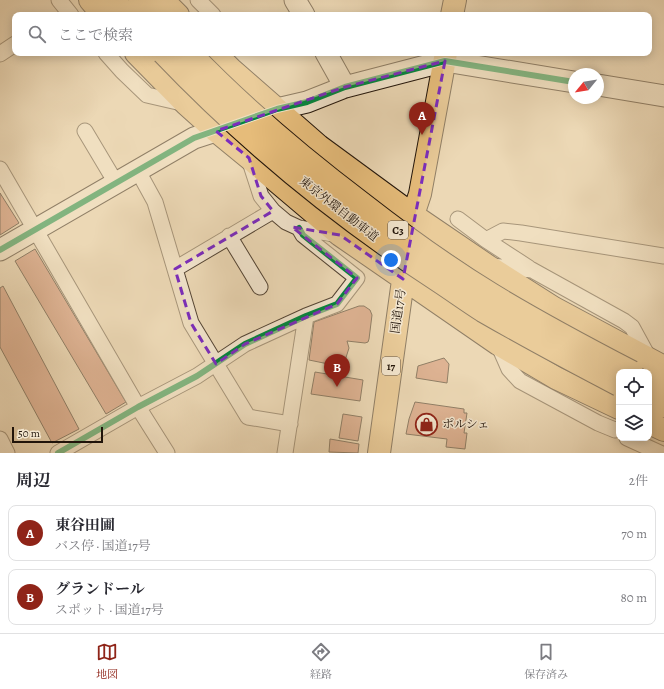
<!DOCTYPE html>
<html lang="ja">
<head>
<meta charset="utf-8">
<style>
  body { margin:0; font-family:Alegreya,"Noto Serif JP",serif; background:#f2f2f3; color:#2b2b33 }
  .controls { position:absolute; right:12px; bottom:12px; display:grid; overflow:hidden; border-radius:8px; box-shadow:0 2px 10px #0003 }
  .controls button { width:36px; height:36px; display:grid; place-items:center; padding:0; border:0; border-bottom:1px solid #e1e1e2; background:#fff; color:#2b2b33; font:20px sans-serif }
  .compass { position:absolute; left:568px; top:68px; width:36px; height:36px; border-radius:50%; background:#fff; box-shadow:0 2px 10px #0003; rotate:240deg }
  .scale { position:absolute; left:12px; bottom:10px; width:91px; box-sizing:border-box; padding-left:4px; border:2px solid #21140a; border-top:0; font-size:11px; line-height:14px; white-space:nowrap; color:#21140a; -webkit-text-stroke:3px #f3e6cf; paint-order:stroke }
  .you { position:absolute; left:391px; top:260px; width:14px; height:14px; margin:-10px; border:3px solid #fff; border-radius:50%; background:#1a73e8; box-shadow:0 0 0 6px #1a73e833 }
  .badge { display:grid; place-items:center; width:26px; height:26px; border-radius:50%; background:#8f2418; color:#fff; font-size:13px; font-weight:700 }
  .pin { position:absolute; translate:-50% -33px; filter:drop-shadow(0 1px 2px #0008) }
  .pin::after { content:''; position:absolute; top:21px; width:14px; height:12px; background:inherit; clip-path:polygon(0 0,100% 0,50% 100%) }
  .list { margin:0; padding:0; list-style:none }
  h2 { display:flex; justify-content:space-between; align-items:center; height:52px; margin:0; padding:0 16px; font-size:17px }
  h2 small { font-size:13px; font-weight:400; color:#7c7c81 }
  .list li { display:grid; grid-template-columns:26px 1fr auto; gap:12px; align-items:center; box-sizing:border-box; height:56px; margin:0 8px 8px; padding:0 8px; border:1px solid #e1e1e2; border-radius:8px }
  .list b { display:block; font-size:15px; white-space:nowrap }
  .list p { margin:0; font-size:13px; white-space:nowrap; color:#7c7c81 }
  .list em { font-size:13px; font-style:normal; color:#7c7c81 }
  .icon { flex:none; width:22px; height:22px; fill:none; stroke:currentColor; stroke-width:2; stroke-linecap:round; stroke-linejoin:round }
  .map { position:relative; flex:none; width:664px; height:453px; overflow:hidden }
  .search { position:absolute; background:#fff; box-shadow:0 2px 10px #0003; left:12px; right:12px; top:12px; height:44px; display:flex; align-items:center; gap:10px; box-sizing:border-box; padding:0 14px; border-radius:8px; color:#7c7c81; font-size:15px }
  .sheet { height:180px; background:#fff }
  nav { display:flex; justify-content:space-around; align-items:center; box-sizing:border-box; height:56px; border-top:1px solid #e1e1e2; background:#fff; font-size:11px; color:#7c7c81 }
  nav a { display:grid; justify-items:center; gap:2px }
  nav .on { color:#8f2418 }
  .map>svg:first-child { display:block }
  .building { fill:#cd856b; stroke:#21140a }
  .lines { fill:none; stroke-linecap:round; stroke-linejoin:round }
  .street-casing { stroke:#544535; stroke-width:17 }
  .secondary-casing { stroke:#21140a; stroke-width:23 }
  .highway-casing { stroke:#21140a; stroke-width:24 }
  .street { stroke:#f3e6cf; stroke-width:15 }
  .secondary { stroke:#f3e6cf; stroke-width:21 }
  .highway { stroke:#e6bc7a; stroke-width:22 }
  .highway-bridge-casing { stroke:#21140a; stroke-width:24; stroke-linecap:butt }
  .highway-bridge { stroke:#e6bc7a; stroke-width:22 }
  .cycleway-casing { stroke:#f3e6cf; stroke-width:8 }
  .cycleway { stroke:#00873e; stroke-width:6 }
  .marked { fill:none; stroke:#7b2cbf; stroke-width:3; stroke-dasharray:8 5; stroke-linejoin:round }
  .labels { text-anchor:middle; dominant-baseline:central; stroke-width:3; stroke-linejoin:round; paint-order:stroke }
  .shield { fill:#f3e6cf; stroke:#605345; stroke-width:1 }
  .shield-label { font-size:11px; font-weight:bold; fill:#21140a }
  .street-label { font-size:12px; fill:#21140a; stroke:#f3e6cf }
  .poi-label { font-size:12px; fill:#21140a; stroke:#f3e6cf; text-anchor:start }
</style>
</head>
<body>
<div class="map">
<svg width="664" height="453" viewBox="0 0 664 453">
  <rect width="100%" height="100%" fill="#ecd8b5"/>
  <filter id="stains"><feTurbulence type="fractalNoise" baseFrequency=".005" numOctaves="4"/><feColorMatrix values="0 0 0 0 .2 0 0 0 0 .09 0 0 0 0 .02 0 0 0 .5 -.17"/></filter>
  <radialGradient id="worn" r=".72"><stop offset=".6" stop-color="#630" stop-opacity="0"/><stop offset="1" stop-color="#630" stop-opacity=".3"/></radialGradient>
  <path class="building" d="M0,193L19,223L0,235Z
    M35,249L126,402L106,414L15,261Z
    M3,286L79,429L52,443L0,347V288Z
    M359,306H364L370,310L372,315L369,339L368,342L365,343L347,341L349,348L343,367L309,360L314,322Z
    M444,358L449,364L447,383L416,378L418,366Z
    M315,372L363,380L360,401L311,394Z
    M415,402L464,409V413H467L464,433H467L465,449L446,447L447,439L406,434L409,419Z
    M343,414L362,417L358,441L339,438Z
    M330,439L359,444L358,453L329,452Z"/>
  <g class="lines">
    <defs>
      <path id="street" d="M59,0L71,15
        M198,0L213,15
        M106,53L122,71L147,95L186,104
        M0,54L15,44
        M85,131L116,183
        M249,159L261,196L273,211L286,222L299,228L339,235
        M0,169L138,407L167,453
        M138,171L155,202L191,323L248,417L290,424
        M458,219L486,240L529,268
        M229,236L260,287
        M486,240L503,231L521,233L664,256
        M491,266L532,270L624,321L632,327L650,360
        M175,269L273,211
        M498,344L509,369L520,381L598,423L615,430L619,429
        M627,438L660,453
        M0,439L7,453
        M58,453L138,407L197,376L245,344L306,316L337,304L357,278L303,235L299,228
        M285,453L306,316"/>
      <path id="secondary" d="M295,0L304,15
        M326,53L345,87
        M598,85L664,96
        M262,114L277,109L307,102L345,87L445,61L574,82
        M0,250L194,138L231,126"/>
      <path id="highway" d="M90,0L103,15
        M114,0L127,15
        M140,0L153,15
        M163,0L178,15
        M452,15L455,0
        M136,53L186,104L216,131L249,158L340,235L498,344L556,378L619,408
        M215,53L231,69L319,146L413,215L488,266L554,308L664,367
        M411,228L413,215L420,194L446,53
        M649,381L664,387
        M649,399L664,406
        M649,423L664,430
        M379,453L405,266"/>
    </defs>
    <use href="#street" class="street-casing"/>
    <use href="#secondary" class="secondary-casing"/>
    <use href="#highway" class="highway-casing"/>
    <use href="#street" class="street"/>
    <use href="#secondary" class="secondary"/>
    <use href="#highway" class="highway"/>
    <defs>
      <path id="highway-bridge" d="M163,53C246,140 340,217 440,282C455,292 469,302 483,311C528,337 573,361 619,385
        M190,53C243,108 302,158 363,204C404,236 447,267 491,294C537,322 584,347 632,372"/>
    </defs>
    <use href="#highway-bridge" class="highway-bridge-casing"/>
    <use href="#highway-bridge" class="highway-bridge"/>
    <defs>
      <path id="cycleway" d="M0,250L194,138L277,109L307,102L345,87L445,61L574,82
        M58,453L138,407L197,376L245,344L306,316L337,304L357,278L303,235L299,228"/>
    </defs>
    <use href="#cycleway" class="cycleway-casing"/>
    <use href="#cycleway" class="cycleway"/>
  </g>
  <path d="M0 0H664V453H0ZM445,61L403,279L340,235L292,227L357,278L337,304L245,344L216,364L191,323L175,269L273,211L261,196L249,158L216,131L345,87Z" fill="#ecd8b5" fill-opacity=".55" fill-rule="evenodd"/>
  <path class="marked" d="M445,61L403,279L340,235L292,227L357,278L337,304L245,344L216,364L191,323L175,269L273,211L261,196L249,158L216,131L345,87Z"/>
  <defs>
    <symbol id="shop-ring" viewBox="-11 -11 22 22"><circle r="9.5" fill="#f3e6cf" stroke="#8f2418" stroke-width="1.5"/><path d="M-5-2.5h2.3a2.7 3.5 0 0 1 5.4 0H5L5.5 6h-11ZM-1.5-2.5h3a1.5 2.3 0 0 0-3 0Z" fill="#8f2418"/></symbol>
  </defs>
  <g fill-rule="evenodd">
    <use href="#shop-ring" x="414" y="412" width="25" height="25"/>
  </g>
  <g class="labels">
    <g class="shield">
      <rect x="388" y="221" width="20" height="18" rx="3"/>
      <rect x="382" y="357" width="18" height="18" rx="3"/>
    </g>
    <g class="shield-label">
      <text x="398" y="230">C3</text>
      <text x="391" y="366">17</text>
    </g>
    <g class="street-label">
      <text transform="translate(339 209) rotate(38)">東京外環自動車道</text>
      <text transform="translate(398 311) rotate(-82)">国道17号</text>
    </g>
    <g class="poi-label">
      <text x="442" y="424">ポルシェ</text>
    </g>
  </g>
  <rect width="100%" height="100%" filter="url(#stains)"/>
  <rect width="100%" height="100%" fill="url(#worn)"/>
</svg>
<div class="controls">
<button><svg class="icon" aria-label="locate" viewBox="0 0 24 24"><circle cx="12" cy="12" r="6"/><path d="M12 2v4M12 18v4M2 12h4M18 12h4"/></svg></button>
<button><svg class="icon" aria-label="layers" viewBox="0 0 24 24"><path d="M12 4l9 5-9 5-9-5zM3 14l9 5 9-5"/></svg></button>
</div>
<svg class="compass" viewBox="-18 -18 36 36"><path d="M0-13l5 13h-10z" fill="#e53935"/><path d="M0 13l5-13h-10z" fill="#7c7c81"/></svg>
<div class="scale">50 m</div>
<div class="you"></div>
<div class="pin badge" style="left:422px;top:135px">A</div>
<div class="pin badge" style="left:337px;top:387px">B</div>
<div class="search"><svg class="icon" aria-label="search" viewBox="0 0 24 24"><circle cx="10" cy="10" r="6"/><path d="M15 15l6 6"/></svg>ここで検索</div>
</div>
<section class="sheet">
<h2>周辺<small>2件</small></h2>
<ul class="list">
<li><span class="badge">A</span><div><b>東谷田圃</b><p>バス停 · 国道17号</p></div><em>70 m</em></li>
<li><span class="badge">B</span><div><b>グランドール</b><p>スポット · 国道17号</p></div><em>80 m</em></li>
</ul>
</section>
<nav>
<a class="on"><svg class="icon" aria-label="map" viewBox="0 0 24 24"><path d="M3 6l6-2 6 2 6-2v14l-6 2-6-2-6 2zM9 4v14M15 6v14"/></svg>地図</a>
<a><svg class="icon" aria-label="directions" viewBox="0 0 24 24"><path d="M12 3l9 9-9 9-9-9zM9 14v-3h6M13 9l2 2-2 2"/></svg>経路</a>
<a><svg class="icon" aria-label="saved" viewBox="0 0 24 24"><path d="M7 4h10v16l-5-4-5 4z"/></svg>保存済み</a>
</nav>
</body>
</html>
